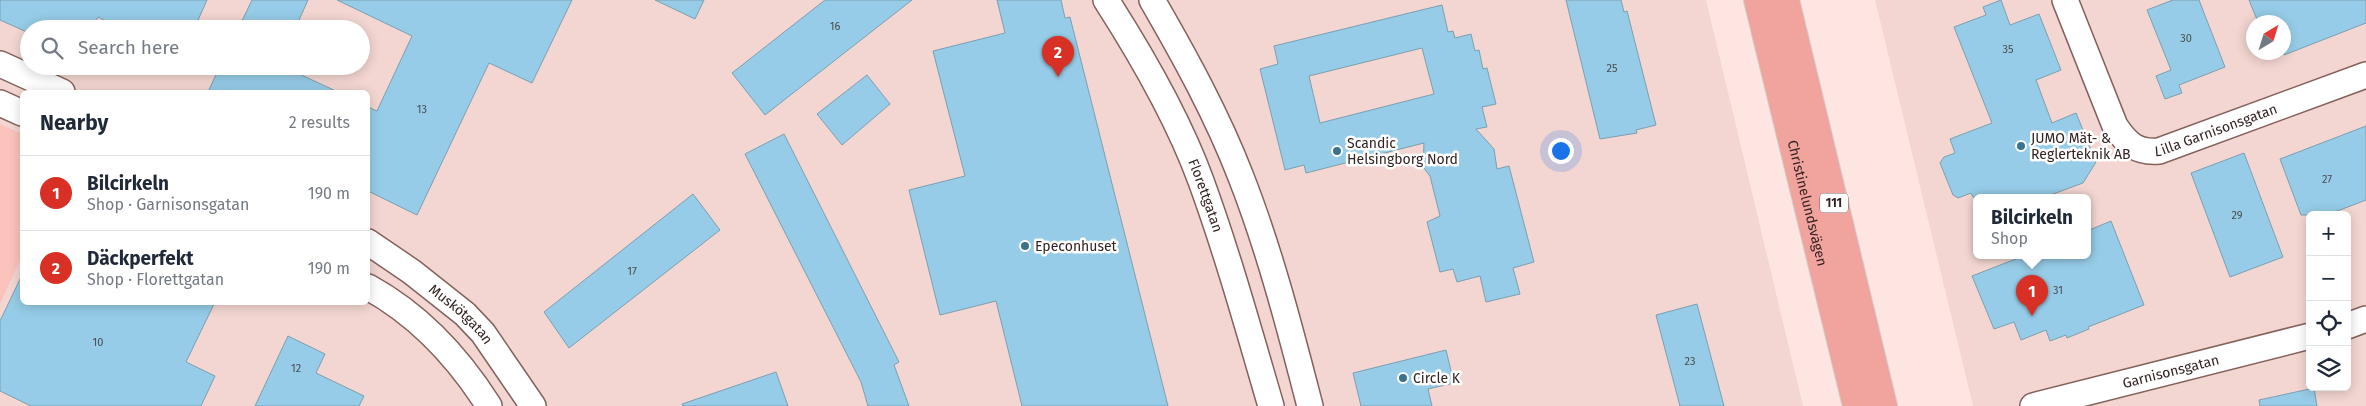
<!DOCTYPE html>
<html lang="en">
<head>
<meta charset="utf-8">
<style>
  body { margin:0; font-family:"Fira Sans",sans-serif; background:#f2f2f3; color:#1f2937 }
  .controls { position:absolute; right:15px; bottom:15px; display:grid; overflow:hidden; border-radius:8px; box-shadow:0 2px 12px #0003 }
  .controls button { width:45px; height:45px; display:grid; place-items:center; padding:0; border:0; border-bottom:1px solid #e0e1e3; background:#fff; color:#1f2937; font:25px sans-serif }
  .compass { position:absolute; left:2246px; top:15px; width:45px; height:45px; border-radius:50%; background:#fff; box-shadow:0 2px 12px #0003; rotate:38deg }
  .you { position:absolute; left:1560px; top:150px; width:18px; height:18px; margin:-12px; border:4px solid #fff; border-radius:50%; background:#1a73e8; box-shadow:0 0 0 8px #1a73e833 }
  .badge { display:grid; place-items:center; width:32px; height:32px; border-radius:50%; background:#d93025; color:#fff; font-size:16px; font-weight:700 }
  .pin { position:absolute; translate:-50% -41px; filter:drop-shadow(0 1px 2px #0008) }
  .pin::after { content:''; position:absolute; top:26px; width:18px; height:15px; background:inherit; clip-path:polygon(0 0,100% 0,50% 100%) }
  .popup { position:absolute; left:1973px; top:194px; width:118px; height:65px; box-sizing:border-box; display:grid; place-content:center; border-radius:8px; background:#fff; filter:drop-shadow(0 1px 4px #0005); font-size:16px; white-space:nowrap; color:#747a83 }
  .popup b { font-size:19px; color:#1f2937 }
  .popup::after { content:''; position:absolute; left:50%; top:100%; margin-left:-10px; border:10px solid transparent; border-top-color:#fff }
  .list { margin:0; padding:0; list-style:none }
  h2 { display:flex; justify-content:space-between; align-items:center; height:65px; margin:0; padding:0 20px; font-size:21px }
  h2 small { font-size:16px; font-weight:400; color:#747a83 }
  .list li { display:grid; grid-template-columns:32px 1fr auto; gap:15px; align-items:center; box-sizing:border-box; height:75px; padding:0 20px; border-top:1px solid #e0e1e3 }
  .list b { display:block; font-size:19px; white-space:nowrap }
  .list p { margin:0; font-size:16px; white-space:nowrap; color:#747a83 }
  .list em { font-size:16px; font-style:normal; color:#747a83 }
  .icon { flex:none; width:28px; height:28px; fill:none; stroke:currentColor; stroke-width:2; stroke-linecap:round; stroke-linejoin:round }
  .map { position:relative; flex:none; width:2366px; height:406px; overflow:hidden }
  .search { position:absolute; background:#fff; box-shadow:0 2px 12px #0003; left:20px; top:20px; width:350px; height:55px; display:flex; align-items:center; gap:12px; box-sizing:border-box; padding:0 18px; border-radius:28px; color:#747a83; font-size:19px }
  .panel { position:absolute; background:#fff; box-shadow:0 2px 12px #0003; left:20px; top:90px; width:350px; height:215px; border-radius:8px }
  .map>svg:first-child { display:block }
  .built { fill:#f3d6d1; fill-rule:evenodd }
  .green { fill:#fbc3bc }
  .building { fill:#96cce7; stroke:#7b9fb1; fill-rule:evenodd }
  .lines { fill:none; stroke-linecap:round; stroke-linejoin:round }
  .minor-casing { stroke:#85615c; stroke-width:28 }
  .major-casing { stroke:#d2cfce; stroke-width:30 }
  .minor { stroke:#fff; stroke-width:25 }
  .major { stroke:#f1a39d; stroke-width:28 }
  .poi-dot { fill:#3b738d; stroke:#fff; stroke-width:2 }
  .labels { text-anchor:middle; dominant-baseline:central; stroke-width:5; stroke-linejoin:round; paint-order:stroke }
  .number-label { font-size:11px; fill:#4b4d52 }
  .shield { fill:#fff; stroke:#706564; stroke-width:1 }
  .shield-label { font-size:12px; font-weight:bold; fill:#322321 }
  .street-label { font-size:14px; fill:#322321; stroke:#fff }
  .poi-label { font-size:14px; fill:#322321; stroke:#fff; text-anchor:start }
</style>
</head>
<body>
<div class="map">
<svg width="2366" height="406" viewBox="0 0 2366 406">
  <rect width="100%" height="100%" fill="#ffe5e2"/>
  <path class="built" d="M0,0H1706L1803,406H0ZM29,29H361V66H29ZM22,92H368V302H22Z
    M1875,0H2366V406H1973ZM2254,22H2284V52H2254ZM1977,197H2087V255H1977ZM2310,215H2347V387H2310Z"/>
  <path class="green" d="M0,124L22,134V256L0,304Z"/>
  <path class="building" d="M0,0H207L194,29H122L98,17L92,29H29V33L0,20Z
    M252,0H308L295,29H238Z
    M337,0H572L532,83L489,63L417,215L368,191V107L377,111L412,36Z
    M655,0H704L695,19Z
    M825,0H912L765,115L732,73Z
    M997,0H1061L1065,18L1070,17L1168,406H1022L996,301L940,315L909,190L965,176L933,51L1005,33Z
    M1566,0H1621L1624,12L1627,11L1656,125L1636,130L1637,133L1600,139Z
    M2001,0L2010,25L2039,14L2061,70L2036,80L2052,123L2076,113L2096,162L2083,183L2045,197H1973L1971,193L1958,198L1953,195L1940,163L1944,157L1955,153L1950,139L1992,123L1954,27L1986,15L1983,7Z
    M2173,0H2199L2225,67L2179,85L2182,93L2165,99L2156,76L2171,70L2147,10Z
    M2249,0H2366V23L2284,55V22H2258Z
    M1442,5L1448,32L1453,31L1455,38L1471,34L1475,51L1479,50L1483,69L1487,68L1496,104L1482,107L1487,127L1476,129L1494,149L1497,169L1509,166L1534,262L1513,268L1520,294L1486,302L1480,276L1457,282L1453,269L1440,272L1427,222L1440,216L1430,176L1423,167L1424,143L1306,173L1304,165L1285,170L1260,69L1278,64L1274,46ZM1422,48L1434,94L1320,123L1309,76Z
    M220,66H282L338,92H208Z
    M867,75L890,104L842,145L817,114Z
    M2366,126V200L2327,215H2301L2280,159Z
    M784,134L899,362L894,365L909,406H868L861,382L745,154Z
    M2244,153L2283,257L2230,277L2191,173Z
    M693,194L720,230L569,348L544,312Z
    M2111,221L2144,305L2088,327L2089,329L2067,338L2066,335L2050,341L2046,330L2021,340L2014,322L1994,329L1972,276L2026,255H2087V231Z
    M22,275V302H215L186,362L215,376L201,406H31L0,391V321Z
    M1697,304L1724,406H1680L1656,315Z
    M288,336L325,354L316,373L364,396L359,406H255Z
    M1446,350L1454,383L1428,389L1432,406H1361L1353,373Z
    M776,372L788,406H683L682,404Z
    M2314,388L2317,406H2260L2259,400Z"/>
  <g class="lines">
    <defs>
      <g id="minor">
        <path id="s1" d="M1106,0C1142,56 1178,118 1201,181C1228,255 1249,331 1271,406"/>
        <path d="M1152,0C1185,57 1217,115 1241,177C1270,251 1290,329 1310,406"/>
        <path id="s2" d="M2065,0L2115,126C2127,144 2137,153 2159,151L2366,75"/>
        <path d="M0,64L62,92"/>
        <path d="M0,103L22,113"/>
        <path id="s3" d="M368,242L412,272L465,314L483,333L533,406"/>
        <path d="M368,287C419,315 458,357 489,406"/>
        <path d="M2347,326L2366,319"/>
        <path id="s4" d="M2033,406L2310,336"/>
      </g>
      <g id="major">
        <path id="s5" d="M1758,0L1857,406"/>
        <path d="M1785,0L1883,406"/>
      </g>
    </defs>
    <use href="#minor" class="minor-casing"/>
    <use href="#major" class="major-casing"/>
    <use href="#minor" class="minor"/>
    <use href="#major" class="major"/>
  </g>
  <g class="poi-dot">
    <circle cx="2021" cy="146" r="5"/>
    <circle cx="1337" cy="151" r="5"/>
    <circle cx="1025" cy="246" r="5"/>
    <circle cx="1403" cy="378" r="5"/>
  </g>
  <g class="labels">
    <g class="number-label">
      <text x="835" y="26">16</text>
      <text x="2186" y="38">30</text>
      <text x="2008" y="49">35</text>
      <text x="1612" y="68">25</text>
      <text x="422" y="109">13</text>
      <text x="2327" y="179">27</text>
      <text x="2237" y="215">29</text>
      <text x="632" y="271">17</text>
      <text x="2058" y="290">31</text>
      <text x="98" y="342">10</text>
      <text x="1690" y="361">23</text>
      <text x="296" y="368">12</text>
    </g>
    <rect class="shield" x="1820" y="193.5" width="28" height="19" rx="4"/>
    <g class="shield-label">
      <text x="1834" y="203">111</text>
    </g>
    <g class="street-label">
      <text stroke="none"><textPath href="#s2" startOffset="250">Lilla Garnisonsgatan</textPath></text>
      <text stroke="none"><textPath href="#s1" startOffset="220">Florettgatan</textPath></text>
      <text stroke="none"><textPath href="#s5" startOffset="209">Christinelundsvägen</textPath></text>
      <text stroke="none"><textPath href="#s3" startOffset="118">Muskötgatan</textPath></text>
      <text stroke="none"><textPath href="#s4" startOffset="142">Garnisonsgatan</textPath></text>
    </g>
    <g class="poi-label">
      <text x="2031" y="138">JUMO Mät- &amp;<tspan x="2031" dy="16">Reglerteknik AB</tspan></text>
      <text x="1347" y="143">Scandic<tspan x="1347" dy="16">Helsingborg Nord</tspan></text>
      <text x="1035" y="246">Epeconhuset</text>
      <text x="1413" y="378">Circle K</text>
    </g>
  </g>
</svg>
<div class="controls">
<button>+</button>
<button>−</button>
<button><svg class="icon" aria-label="locate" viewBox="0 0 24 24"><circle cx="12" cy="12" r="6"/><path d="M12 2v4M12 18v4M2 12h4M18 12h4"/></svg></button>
<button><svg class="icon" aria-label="layers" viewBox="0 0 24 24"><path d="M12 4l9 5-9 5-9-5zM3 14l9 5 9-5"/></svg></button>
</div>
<svg class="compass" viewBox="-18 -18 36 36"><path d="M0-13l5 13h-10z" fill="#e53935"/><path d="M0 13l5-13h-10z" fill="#747a83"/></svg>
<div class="you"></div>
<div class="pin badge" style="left:2032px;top:316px">1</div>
<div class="popup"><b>Bilcirkeln</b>Shop</div>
<div class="pin badge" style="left:1058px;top:77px">2</div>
<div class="search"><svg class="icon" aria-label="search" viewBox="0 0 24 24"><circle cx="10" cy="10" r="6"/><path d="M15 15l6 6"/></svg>Search here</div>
<section class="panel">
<h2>Nearby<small>2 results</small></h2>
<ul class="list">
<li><span class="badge">1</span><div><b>Bilcirkeln</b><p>Shop · Garnisonsgatan</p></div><em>190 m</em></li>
<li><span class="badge">2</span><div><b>Däckperfekt</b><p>Shop · Florettgatan</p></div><em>190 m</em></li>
</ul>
</section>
</div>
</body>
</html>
